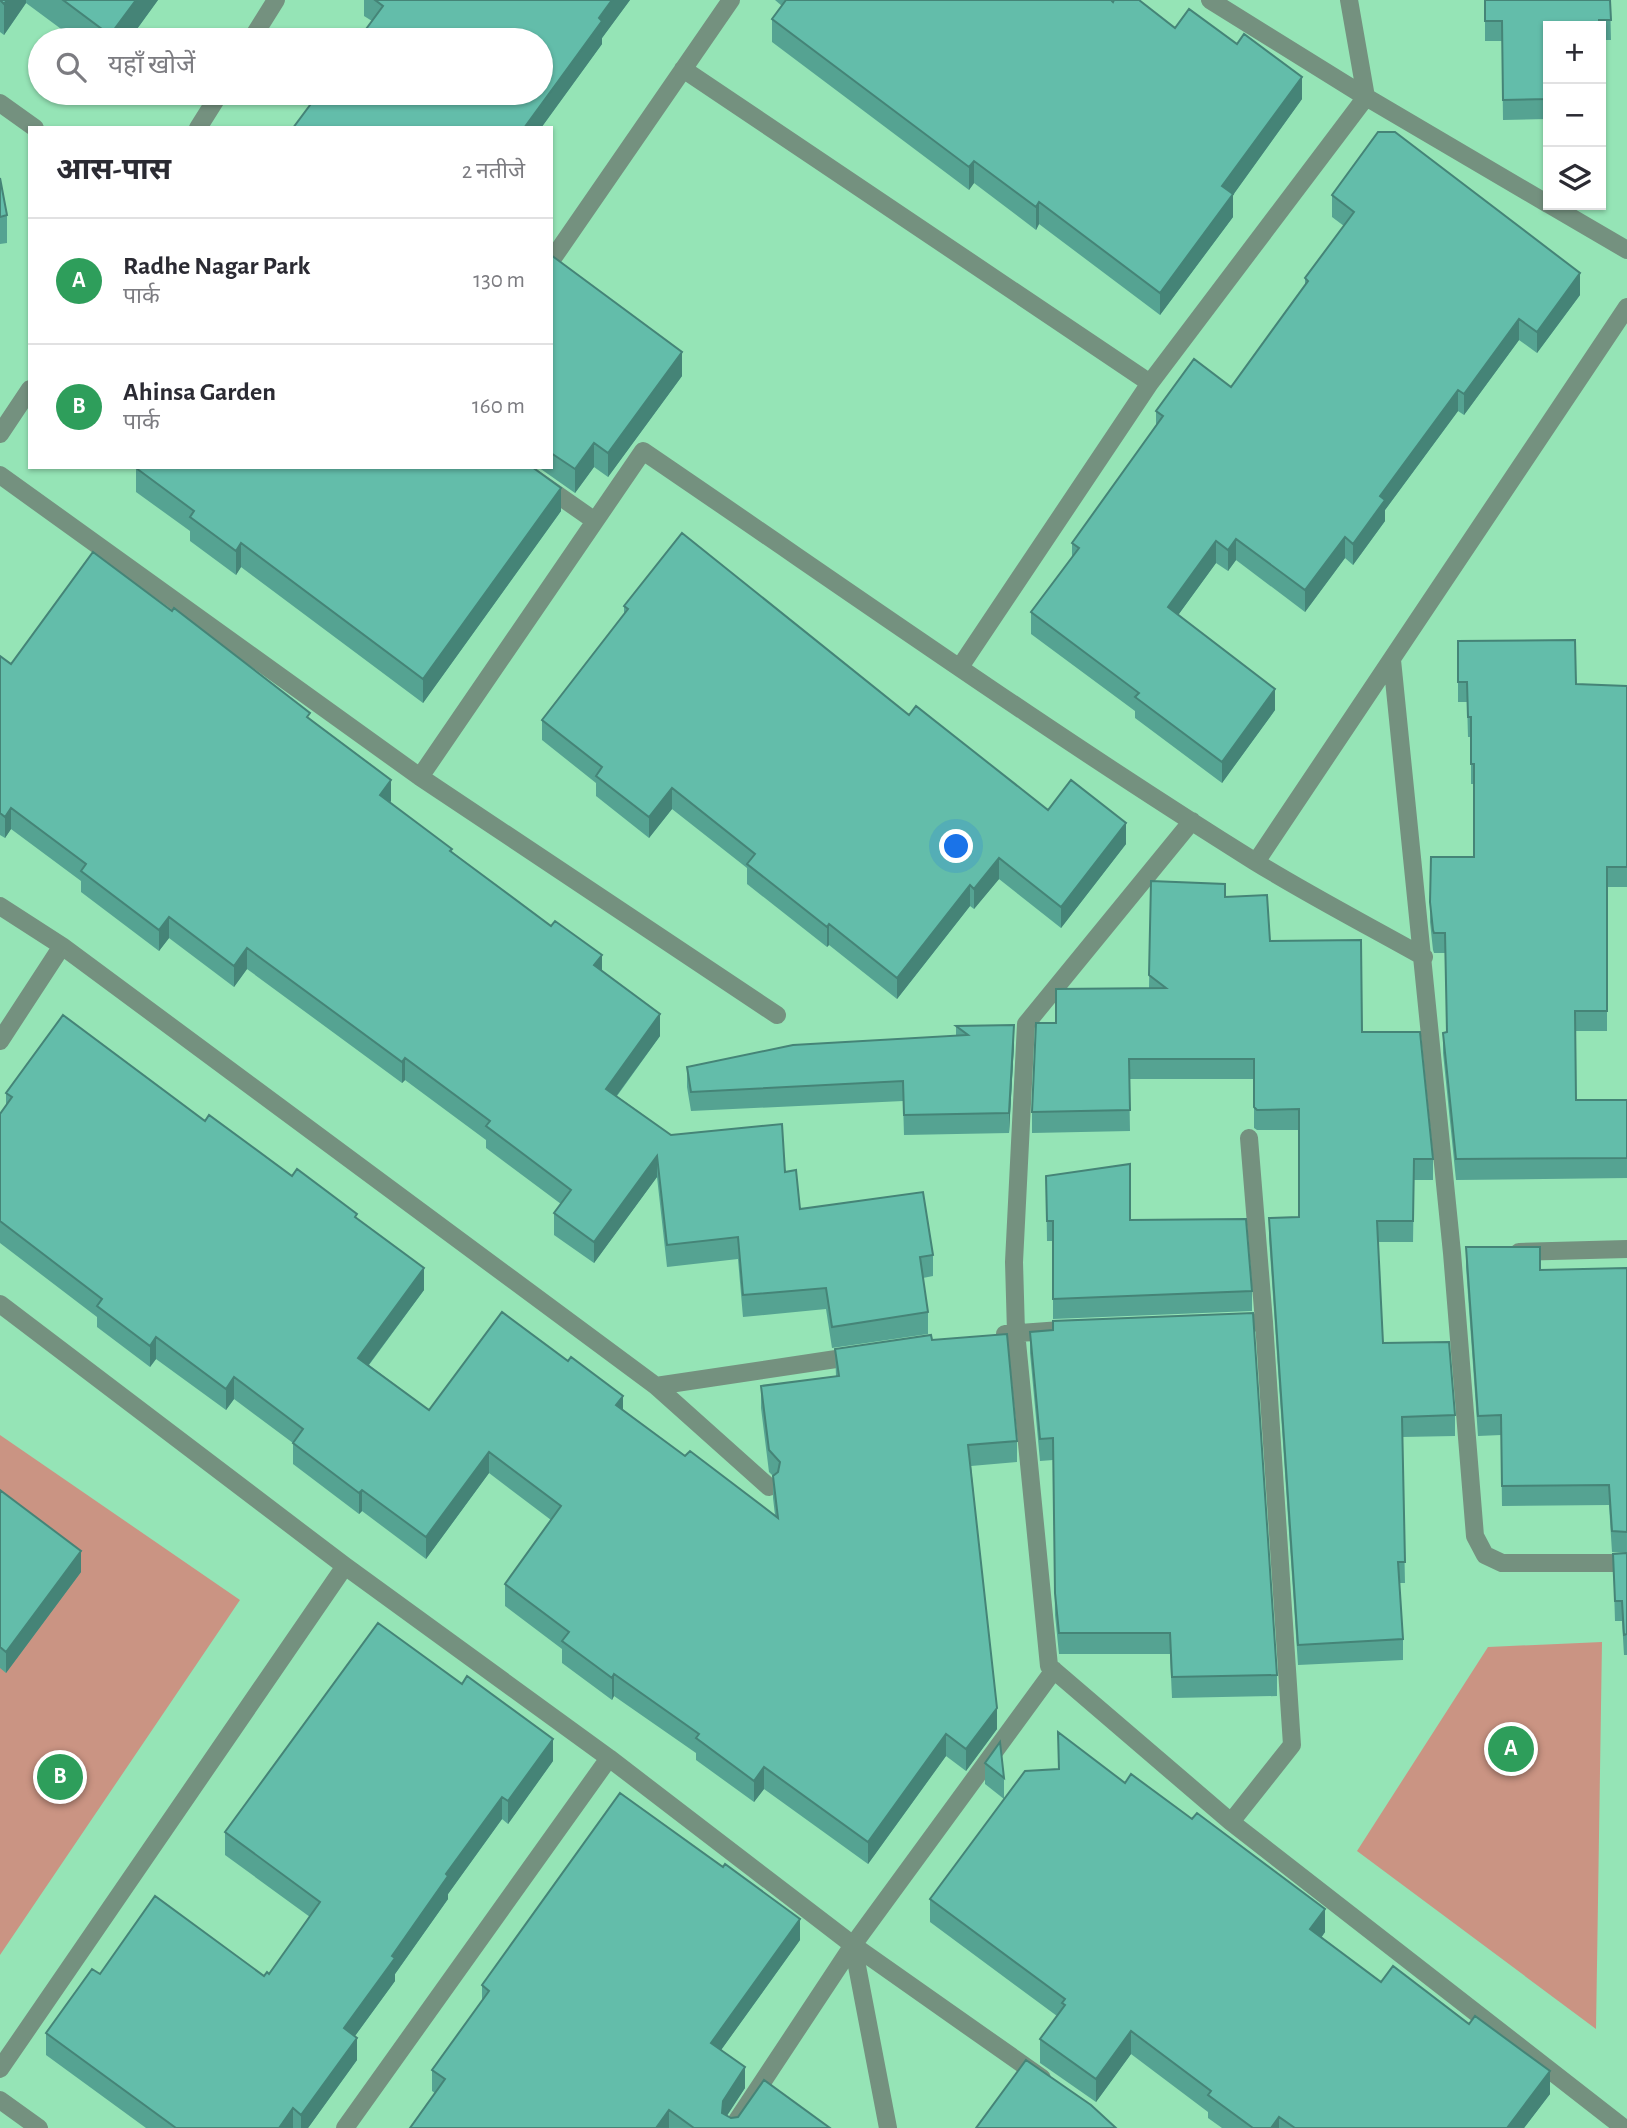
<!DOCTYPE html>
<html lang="hi">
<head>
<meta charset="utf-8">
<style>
  body { margin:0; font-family:"Alegreya Sans","Noto Sans Devanagari",sans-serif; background:#f2f2f3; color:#2b2b33 }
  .controls { position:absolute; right:21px; top:21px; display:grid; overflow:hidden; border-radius:0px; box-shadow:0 2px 5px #0004 }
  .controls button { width:63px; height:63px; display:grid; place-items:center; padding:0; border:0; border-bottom:2px solid #e1e1e2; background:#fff; color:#2b2b33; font:35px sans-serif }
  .you { position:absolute; left:957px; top:847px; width:24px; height:24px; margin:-18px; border:5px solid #fff; border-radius:50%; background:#1a73e8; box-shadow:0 0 0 10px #1a73e833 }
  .badge { display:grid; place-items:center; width:46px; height:46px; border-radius:50%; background:#b45309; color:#fff; font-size:23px; font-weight:700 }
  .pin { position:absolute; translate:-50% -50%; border:4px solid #fff; box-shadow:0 2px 7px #0006 }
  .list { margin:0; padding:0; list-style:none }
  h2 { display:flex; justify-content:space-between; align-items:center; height:91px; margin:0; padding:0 28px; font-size:30px }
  h2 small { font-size:23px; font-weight:400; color:#7c7c81 }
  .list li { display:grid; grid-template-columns:46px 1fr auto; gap:21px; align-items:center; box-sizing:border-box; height:126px; padding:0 28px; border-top:2px solid #e1e1e2 }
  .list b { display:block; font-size:26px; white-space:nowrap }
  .list p { margin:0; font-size:23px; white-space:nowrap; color:#7c7c81 }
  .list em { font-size:23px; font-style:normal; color:#7c7c81 }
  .icon { flex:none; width:38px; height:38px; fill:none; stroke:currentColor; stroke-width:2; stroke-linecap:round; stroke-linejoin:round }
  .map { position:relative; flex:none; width:1627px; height:2128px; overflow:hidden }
  .search { position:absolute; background:#fff; box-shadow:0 2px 5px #0004; left:28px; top:28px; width:525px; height:77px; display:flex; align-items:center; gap:18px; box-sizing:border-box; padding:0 24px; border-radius:38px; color:#7c7c81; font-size:26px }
  .panel { position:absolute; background:#fff; box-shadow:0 2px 5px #0004; left:28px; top:126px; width:525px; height:343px; border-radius:0px }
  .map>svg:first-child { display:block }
  .green { fill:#ca9483 }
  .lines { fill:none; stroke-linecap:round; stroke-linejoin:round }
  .minor { stroke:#74917f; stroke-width:18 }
  .wall { fill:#55a392 }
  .shaded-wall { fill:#458477 }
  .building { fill:#63bdaa; stroke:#458477; stroke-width:2 }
</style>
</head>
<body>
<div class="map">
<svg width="1627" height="2128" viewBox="0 0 1627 2128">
  <rect width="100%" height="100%" fill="#95e4b6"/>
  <path class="green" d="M0,1435L240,1600L0,1955Z
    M1602,1642L1596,2029L1357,1851L1488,1647Z"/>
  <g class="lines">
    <path class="minor" d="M1210,0L1366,97L1548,204
      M251,40L276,0
      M683,69L1150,383
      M0,103L35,128
      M198,128L220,93
      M1550,205L1627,250
      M551,261L731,0
      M0,434L30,389
      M518,467L595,521
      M0,475L420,777L777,1015
      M1392,660L1452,1253L1475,1536L1485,1555L1502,1563H1627
      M960,667L1150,383L1366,97L1349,0
      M420,777L643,451C846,589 1046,731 1254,861C1309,895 1367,925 1424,957
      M1192,821L1026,1024L1014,1262L1016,1332L1049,1666L1231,1822L1624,2128
      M1256,862L1627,307
      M0,906L62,946L656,1386L856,1356
      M0,1041L62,946
      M1519,1252L1627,1249
      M0,1304L345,1566L609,1758L853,1945L1042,2078
      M1232,1323L1264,1322
      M1005,1334L1061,1330
      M656,1386L769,1487
      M1231,1822L1292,1745L1264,1322L1249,1138
      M853,1945L888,2128
      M0,2069L345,1566
      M0,2100L39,2128
      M345,2128L609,1758
      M732,2128L853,1945L1054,1670"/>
  </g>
  <path class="wall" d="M0,0H158L129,40H76L26,3L4,35L0,32Z
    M364,0H630L602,38V44L541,128H293L372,21L364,16Z
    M775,0H1111L1175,28L1302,99L1233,195V217L1160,315L1039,224L1036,230L974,183L969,190L772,42V19L782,6Z
    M1485,0H1610L1611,40H1601V26H1548V119L1503,120L1502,41H1485Z
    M0,178L7,215V243L0,244Z
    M1332,195L1580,295L1537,353L1519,340L1464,415L1458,411L1385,510V521L1353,565L1345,558L1305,612L1236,560L1228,571L1216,563L1178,615L1275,710L1222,783L1135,718V711L1031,634V612L1072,557V543L1156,427V411L1231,387L1305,286V278L1344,226L1332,217Z
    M551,255L682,376L608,477L594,467L575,493L538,467H551Z
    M136,468L561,511L423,703L241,567L236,575L190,541V531L136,492Z
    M624,606L909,715L1048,810L1126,844L1061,928L999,879L974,909L970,906L897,999L829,945L827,947L747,884V868L672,809L649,838L596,796V783L542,740V720L624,614Z
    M1458,641L1576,684L1627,686V887H1607V1031H1575L1576,1100H1627V1178L1456,1180L1443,1053V1033L1447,1032L1445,953H1434L1433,950L1430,922L1431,857H1474V784H1471V737H1468L1467,702H1458Z
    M0,656L11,664L310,719L391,801L390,802L602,971L660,1036L617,1096L671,1135L785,1172L800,1209L933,1255V1276L923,1278L928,1312V1334L832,1348L826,1309L743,1317L738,1259L667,1267L657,1177L594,1263L554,1235V1213L561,1204L486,1148V1140L405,1080L402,1083L247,969L234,987L169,938L159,951L81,892V881L11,829L5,838L0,835Z
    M1151,881L1225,897L1270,941L1362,1032L1433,1159V1180H1414L1413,1242H1378L1383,1343L1455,1415V1436L1402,1437L1405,1583H1399L1403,1639V1660L1298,1665L1269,1238V1218L1299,1217V1130H1257L1254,1128V1079H1129L1130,1131L1032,1133V1112L1056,1023L1149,988Z
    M956,1026L1014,1044L1009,1133L904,1135L903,1101L691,1111L687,1087V1067L956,1036Z
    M6,1093L205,1121L357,1218L424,1290L369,1365L429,1410H623L685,1456L775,1515L773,1498V1476L769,1472L761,1408V1386L836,1376L835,1349L932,1340L1017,1441V1462L971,1466L997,1729L966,1771L946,1756L868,1864L764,1789L754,1802L696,1760V1753L614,1696L612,1700L562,1663V1649L505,1606V1584L551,1520L489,1473L426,1559L362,1511L359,1514L293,1464V1443L234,1399L226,1410L156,1359L150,1367L97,1327V1317L0,1243V1114L6,1105Z
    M1046,1176L1130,1220L1252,1291V1311L1053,1319V1241H1047Z
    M1466,1247L1540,1270L1627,1268V1553L1612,1552L1609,1505L1502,1506L1501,1435L1478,1436L1466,1267Z
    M1030,1332L1277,1675V1696L1172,1698L1170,1654H1059L1055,1615L1053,1460L1040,1461L1030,1353Z
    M0,1490L81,1572L6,1673L0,1668Z
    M1627,1553V1655H1624L1622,1621H1615L1613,1554Z
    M553,1761L508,1824L502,1819L448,1894V1899L395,1974V1981L355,2036L357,2060L308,2128H146L46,2055V2033L100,1974L264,1976L269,1974L310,1917L225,1855V1832Z
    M985,1763L1004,1778V1799L1325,1932L1321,1938L1381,1982L1550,2094L1524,2128H1222L1208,2118V2112L1131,2054L1096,2102L1040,2063V2039L1057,2016L930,1922V1899L1004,1799L985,1784Z
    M800,1940L721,2050L745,2088L726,2116L731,2118L830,2128H410L435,2093L432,2091V2070L482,2001V1985Z"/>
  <path class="shaded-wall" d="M7,0H26V3L4,35V4Z
    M136,0H158L129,40H110V35Z
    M612,0H630L602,38V44L541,128H524Z
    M1302,77V99L1233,195V217L1160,315V293L1222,186Z
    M974,161V183L969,190V167Z
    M1039,202V224L1036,230V207Z
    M1580,273V295L1537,353V332Z
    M1519,319V340L1464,415V394Z
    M682,352V376L608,477V453Z
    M1458,390V411L1385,510V521L1353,565V544L1380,496Z
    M594,443V467L575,493V469Z
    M561,488V511L423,703V679Z
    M1345,537V558L1305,612V590Z
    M1236,539V560L1228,571V550Z
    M1216,541V563L1168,629V607Z
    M241,543V567L236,575V551Z
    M1275,689V710L1222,783V762Z
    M391,780V801L380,816V795Z
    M672,788V809L649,838V817Z
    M11,808V829L5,838V817Z
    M1126,823V844L1061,928V907Z
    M999,858V879L974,909V889Z
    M970,885V906L897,999V978Z
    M169,917V938L159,951V930Z
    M829,924V945L827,947V927Z
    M247,948V969L234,987V966Z
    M602,955V977L594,965Z
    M660,1014V1036L606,1110V1089Z
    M1014,1025V1044L1009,1133V1113Z
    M405,1058V1080L402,1083V1062Z
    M657,1156V1177L594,1263V1242Z
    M424,1268V1290L358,1379V1358Z
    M156,1337V1359L150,1367V1346Z
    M234,1377V1399L226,1410V1389Z
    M623,1396V1418L616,1405Z
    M489,1452V1473L426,1559V1537Z
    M362,1490V1511L359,1514V1493Z
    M81,1551V1572L6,1673V1652Z
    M614,1674V1696L612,1700V1678Z
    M997,1708V1729L966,1771V1749Z
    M946,1734V1756L868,1864V1842Z
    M553,1739V1761L508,1824V1801Z
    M764,1767V1789L754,1802V1781Z
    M502,1797V1819L448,1894V1899L395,1974V1981L344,2051V2028L446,1874Z
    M1325,1909V1932L1310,1953V1929Z
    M800,1919V1940L711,2064V2043Z
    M1131,2031V2054L1096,2102V2079Z
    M357,2038V2060L308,2128H301V2115Z
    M745,2067V2088L723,2122V2101Z
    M1550,2071V2094L1524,2128H1507Z
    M293,2108V2128H279Z
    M669,2110V2128H656Z
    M1279,2117V2128H1271Z"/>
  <path class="building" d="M0,0H7L4,4Z
    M63,0H136L110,35Z
    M375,0H612L599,18L602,21L524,128H293L319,93H541V40H358L383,6Z
    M786,0H1111L1113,2L1114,0H1139L1175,28L1189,9L1237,44L1244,34L1302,77L1222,186L1233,194L1160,293L1039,202L1036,207L974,161L969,167L772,19Z
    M1485,0H1610L1611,20H1599V26H1548V99L1503,100L1502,21H1485Z
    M1378,132H1395L1580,273L1537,332L1519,319L1464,394L1458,390L1380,496L1385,500L1353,544L1345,537L1305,590L1236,539L1228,550L1216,541L1168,607L1275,689L1222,762L1135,697L1139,693L1031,612L1079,548L1072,543L1163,416L1156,411L1194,359L1231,387L1308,281L1305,278L1354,212L1332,195Z
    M0,178L7,215L0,217Z
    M551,255L682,352L608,453L594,443L575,469L551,453Z
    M137,467H532L561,488L423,679L241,543L236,551L190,517L194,511L136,468Z
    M682,533L909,715L916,706L1048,810L1071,780L1126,823L1061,907L999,858L974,889L970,885L897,978L829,924L827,927L747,864L755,854L672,788L649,817L596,776L602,767L542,720L628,609L624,606Z
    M93,552L172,611L174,608L310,713L307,717L391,780L380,795L452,849L450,851L551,926L555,921L602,955L594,965L660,1014L606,1089L671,1135L782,1124L785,1172L796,1170L800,1209L923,1192L933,1255L920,1257L928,1312L832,1327L826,1288L743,1295L738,1237L667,1245L657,1156L594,1242L554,1213L571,1190L486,1126L490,1121L405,1058L402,1062L247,948L234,966L169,917L159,930L81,871L86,864L11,808L5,817L0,813V656L11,664Z
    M1575,640L1576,684L1627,686V867H1607V1011H1575L1576,1100H1627V1158L1456,1159L1443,1033L1447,1032L1445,933H1434L1433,930L1430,902L1431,857H1474V764H1471V717H1468L1467,682H1458V641Z
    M1151,881L1225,884V897L1267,895L1270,941L1361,940L1362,1032H1420L1433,1159H1414L1413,1221H1377L1383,1343L1449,1342L1455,1415L1402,1417L1405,1562H1398L1403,1639L1298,1645L1269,1218L1299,1217V1109L1257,1110L1254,1107V1059H1129L1130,1110L1032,1112L1036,1023H1056V989L1166,988L1149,975Z
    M63,1015L205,1121L209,1115L292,1176L297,1169L357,1214L355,1217L424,1268L358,1358L429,1410L502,1312L568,1361L571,1357L623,1396L616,1405L685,1456L690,1451L778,1518L773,1476L778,1472L780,1462L769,1450L761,1386L839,1376L835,1349L931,1335L932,1340L1007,1334L1017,1441L968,1445L997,1708L966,1749L946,1734L868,1842L764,1767L754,1781L696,1738L699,1734L614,1674L612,1678L562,1641L569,1632L505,1584L561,1506L489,1452L426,1537L362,1490L359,1493L293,1443L303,1429L234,1377L226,1389L156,1337L150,1346L97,1306L102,1299L0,1221V1114L12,1097L6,1093Z
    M1014,1025L1009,1113L904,1115L903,1081L691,1092L687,1067L793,1045L968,1035L956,1026Z
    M1130,1164V1220L1246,1219L1252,1291L1053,1299V1221H1047L1046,1176Z
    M1466,1247H1540V1270L1627,1268V1532L1612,1531L1609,1485L1502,1486L1501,1415L1478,1416Z
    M1253,1313L1277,1675L1172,1677L1170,1633H1059L1055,1593L1053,1438L1040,1439L1030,1332L1053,1330V1321Z
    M0,1490L81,1551L6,1652L0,1647Z
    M1627,1553V1634L1624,1635L1622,1601H1615L1613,1554Z
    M378,1623L462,1684L467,1676L553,1739L508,1801L502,1797L446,1874L448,1876L392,1956L395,1958L344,2028L357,2038L301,2115L293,2108L279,2128H176L46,2033L92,1969L100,1974L155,1896L264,1976L267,1972L269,1974L320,1902L225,1832Z
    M1058,1732L1125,1783L1131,1774L1192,1819L1197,1813L1325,1909L1310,1929L1381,1982L1393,1966L1469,2024L1475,2016L1550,2071L1507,2128H1295L1279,2117L1271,2128H1253L1208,2095L1211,2091L1131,2031L1096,2079L1040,2039L1065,2005L1062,2003L1065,1999L930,1899L1025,1771L1059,1769Z
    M1000,1742L1004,1778L985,1763Z
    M620,1793L723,1867L725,1864L800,1919L711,2043L745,2067L723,2101L722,2113L731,2118L738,2117L764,2080L830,2128H694L669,2110L656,2128H410L445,2079L432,2070L489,1991L482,1985Z
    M1026,2060L1091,2105L1116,2128H976Z"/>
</svg>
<div class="controls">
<button>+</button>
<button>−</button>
<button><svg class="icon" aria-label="layers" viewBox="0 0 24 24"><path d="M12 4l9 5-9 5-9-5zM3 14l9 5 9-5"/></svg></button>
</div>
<div class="you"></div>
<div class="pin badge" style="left:1511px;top:1749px;background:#2e9e5b">A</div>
<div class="pin badge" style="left:60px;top:1777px;background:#2e9e5b">B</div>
<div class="search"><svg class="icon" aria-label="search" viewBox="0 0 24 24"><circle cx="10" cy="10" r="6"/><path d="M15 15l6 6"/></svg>यहाँ खोजें</div>
<section class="panel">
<h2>आस-पास<small>2 नतीजे</small></h2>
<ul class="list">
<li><span class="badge" style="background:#2e9e5b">A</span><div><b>Radhe Nagar Park</b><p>पार्क</p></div><em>130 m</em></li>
<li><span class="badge" style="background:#2e9e5b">B</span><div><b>Ahinsa Garden</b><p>पार्क</p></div><em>160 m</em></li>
</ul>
</section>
</div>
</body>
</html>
